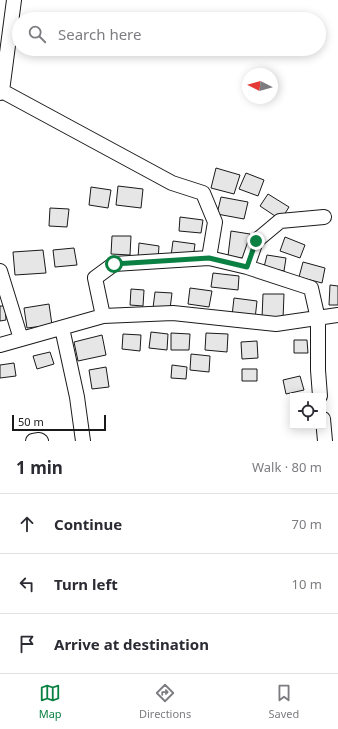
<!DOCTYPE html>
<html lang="en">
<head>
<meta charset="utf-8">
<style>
  body { margin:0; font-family:"Noto Sans",sans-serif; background:#f2f2f3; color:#2b2b33 }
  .controls { position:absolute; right:12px; bottom:12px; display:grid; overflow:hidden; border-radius:0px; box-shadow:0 2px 10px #0003 }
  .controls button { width:36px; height:36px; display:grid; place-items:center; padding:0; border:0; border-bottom:1px solid #e1e1e2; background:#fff; color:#2b2b33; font:20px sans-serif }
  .compass { position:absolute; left:242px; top:68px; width:36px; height:36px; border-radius:50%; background:#fff; box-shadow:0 2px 10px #0003; rotate:276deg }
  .scale { position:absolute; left:12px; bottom:10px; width:94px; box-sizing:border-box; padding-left:4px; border:2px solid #1a1a1a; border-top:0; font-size:11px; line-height:14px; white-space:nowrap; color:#1a1a1a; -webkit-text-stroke:3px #fff; paint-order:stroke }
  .stop { position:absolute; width:12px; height:12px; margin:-9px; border:3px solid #0b8043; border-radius:50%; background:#fff }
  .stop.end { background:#0b8043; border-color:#fff; box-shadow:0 1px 4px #0008 }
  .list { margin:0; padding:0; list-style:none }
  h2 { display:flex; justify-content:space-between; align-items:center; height:52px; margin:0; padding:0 16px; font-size:17px }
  h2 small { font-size:13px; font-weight:400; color:#7c7c81 }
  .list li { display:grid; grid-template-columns:26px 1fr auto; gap:12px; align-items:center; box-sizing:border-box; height:60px; padding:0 16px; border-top:1px solid #e1e1e2 }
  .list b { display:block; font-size:15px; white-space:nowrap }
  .list em { font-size:13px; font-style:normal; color:#7c7c81 }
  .icon { flex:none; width:22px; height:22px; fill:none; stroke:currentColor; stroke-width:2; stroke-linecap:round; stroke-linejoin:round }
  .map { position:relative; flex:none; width:338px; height:441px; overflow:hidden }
  .search { position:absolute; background:#fff; box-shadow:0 2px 10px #0003; left:12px; right:12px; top:12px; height:44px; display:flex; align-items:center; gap:10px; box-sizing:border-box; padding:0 14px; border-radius:22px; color:#7c7c81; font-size:15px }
  .sheet { height:232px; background:#fff }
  nav { display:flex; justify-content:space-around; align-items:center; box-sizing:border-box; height:56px; border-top:1px solid #e1e1e2; background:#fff; font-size:11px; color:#7c7c81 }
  nav a { display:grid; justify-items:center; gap:2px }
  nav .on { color:#0b8043 }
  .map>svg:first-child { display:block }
  .building { fill:#e6e6e6; stroke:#1a1a1a }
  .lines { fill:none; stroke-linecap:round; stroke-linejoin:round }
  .minor-casing { stroke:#1a1a1a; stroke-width:16 }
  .minor { stroke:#fff; stroke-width:14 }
  .route { stroke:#0b8043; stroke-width:5 }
</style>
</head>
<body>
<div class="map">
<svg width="338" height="441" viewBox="0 0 338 441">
  <rect width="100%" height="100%" fill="#fff"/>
  <path class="building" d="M216,168L240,175L234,194L211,188Z
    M246,173L264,180L258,196L239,189Z
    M118,186L143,189L141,208L116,205Z
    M91,187L111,190L108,208L89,205Z
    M268,194L289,207L281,220L260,206Z
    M221,197L248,202L244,219L217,214Z
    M50,208L69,209L67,227L49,226Z
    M180,217L203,220L201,233L179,231Z
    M231,231L250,234L247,259L228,256Z
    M112,236H131L130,255L111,254Z
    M285,237L305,245L300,258L280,251Z
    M173,241L195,244L193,259L171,256Z
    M139,243L159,246L158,260L138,258Z
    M74,248L77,265L55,267L53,250Z
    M43,250L46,273L15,275L13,252Z
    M267,255L286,258L284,271L264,267Z
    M303,262L325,268L322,283L299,277Z
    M213,273L239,276L238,290L211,287Z
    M330,285L338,286V305H329Z
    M190,288L212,291L209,307L188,304Z
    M131,289L144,290L143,306L130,305Z
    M155,292L172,293L170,309L153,308Z
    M263,294H284L283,319L262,318Z
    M234,298L257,301L255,319L232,316Z
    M49,304L52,325L27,328L24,308Z
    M0,306H5L6,320L0,321Z
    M151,332L168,334L167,350L149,348Z
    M171,333L190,334L189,350H171Z
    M206,333L228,334L227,352L205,350Z
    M123,334L141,335L140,351L122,349Z
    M102,335L106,355L78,361L74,342Z
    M294,340H307L308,353H294Z
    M257,341L258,358L242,359L241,342Z
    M50,352L54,364L37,369L33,356Z
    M191,354L210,356L209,372L190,370Z
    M14,363L16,376L0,378V365Z
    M172,365L187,367L186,379L171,378Z
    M106,367L109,387L92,389L89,370Z
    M242,369H257V381H242Z
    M300,376L304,390L286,394L283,380Z"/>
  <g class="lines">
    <defs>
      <path id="minor" d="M2,91L14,0
        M0,93L2,91L172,183L203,193L215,222L209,258
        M247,267L256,241L280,221L324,217
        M0,271L21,339
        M103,316L95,278L114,264L209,258L247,267L311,288L318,319V370L320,396
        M62,328L77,397L83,441
        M0,345L103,316L173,313L276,324L338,315
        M323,419L325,441
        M33,441L39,440L41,441"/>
    </defs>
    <use href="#minor" class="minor-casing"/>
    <use href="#minor" class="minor"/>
  </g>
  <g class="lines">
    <path class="route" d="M114,264L209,258L247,267L256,241"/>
  </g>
</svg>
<div class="controls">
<button><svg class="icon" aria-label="locate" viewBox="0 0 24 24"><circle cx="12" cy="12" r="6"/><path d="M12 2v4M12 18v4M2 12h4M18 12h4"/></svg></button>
</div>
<svg class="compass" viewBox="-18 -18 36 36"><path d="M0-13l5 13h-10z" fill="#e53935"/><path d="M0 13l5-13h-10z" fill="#7c7c81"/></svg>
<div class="scale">50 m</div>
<div class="stop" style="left:114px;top:264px"></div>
<div class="stop end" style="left:256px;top:241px"></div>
<div class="search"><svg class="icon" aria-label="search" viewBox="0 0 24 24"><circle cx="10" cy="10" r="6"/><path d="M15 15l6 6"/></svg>Search here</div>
</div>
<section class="sheet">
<h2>1 min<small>Walk · 80 m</small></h2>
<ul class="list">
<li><svg class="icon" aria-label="ahead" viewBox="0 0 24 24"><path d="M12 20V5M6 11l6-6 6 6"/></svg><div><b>Continue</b></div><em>70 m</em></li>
<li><svg class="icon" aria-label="left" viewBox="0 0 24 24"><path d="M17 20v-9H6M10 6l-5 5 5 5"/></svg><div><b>Turn left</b></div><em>10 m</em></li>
<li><svg class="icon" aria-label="arrive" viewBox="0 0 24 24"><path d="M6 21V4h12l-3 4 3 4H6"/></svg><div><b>Arrive at destination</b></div></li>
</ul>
</section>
<nav>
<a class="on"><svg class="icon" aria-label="map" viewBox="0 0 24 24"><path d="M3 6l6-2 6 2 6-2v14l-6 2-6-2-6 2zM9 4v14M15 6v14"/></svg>Map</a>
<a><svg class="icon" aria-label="directions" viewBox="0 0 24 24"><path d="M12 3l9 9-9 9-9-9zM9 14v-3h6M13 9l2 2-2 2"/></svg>Directions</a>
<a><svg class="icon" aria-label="saved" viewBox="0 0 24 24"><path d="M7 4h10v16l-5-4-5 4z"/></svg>Saved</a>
</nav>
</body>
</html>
